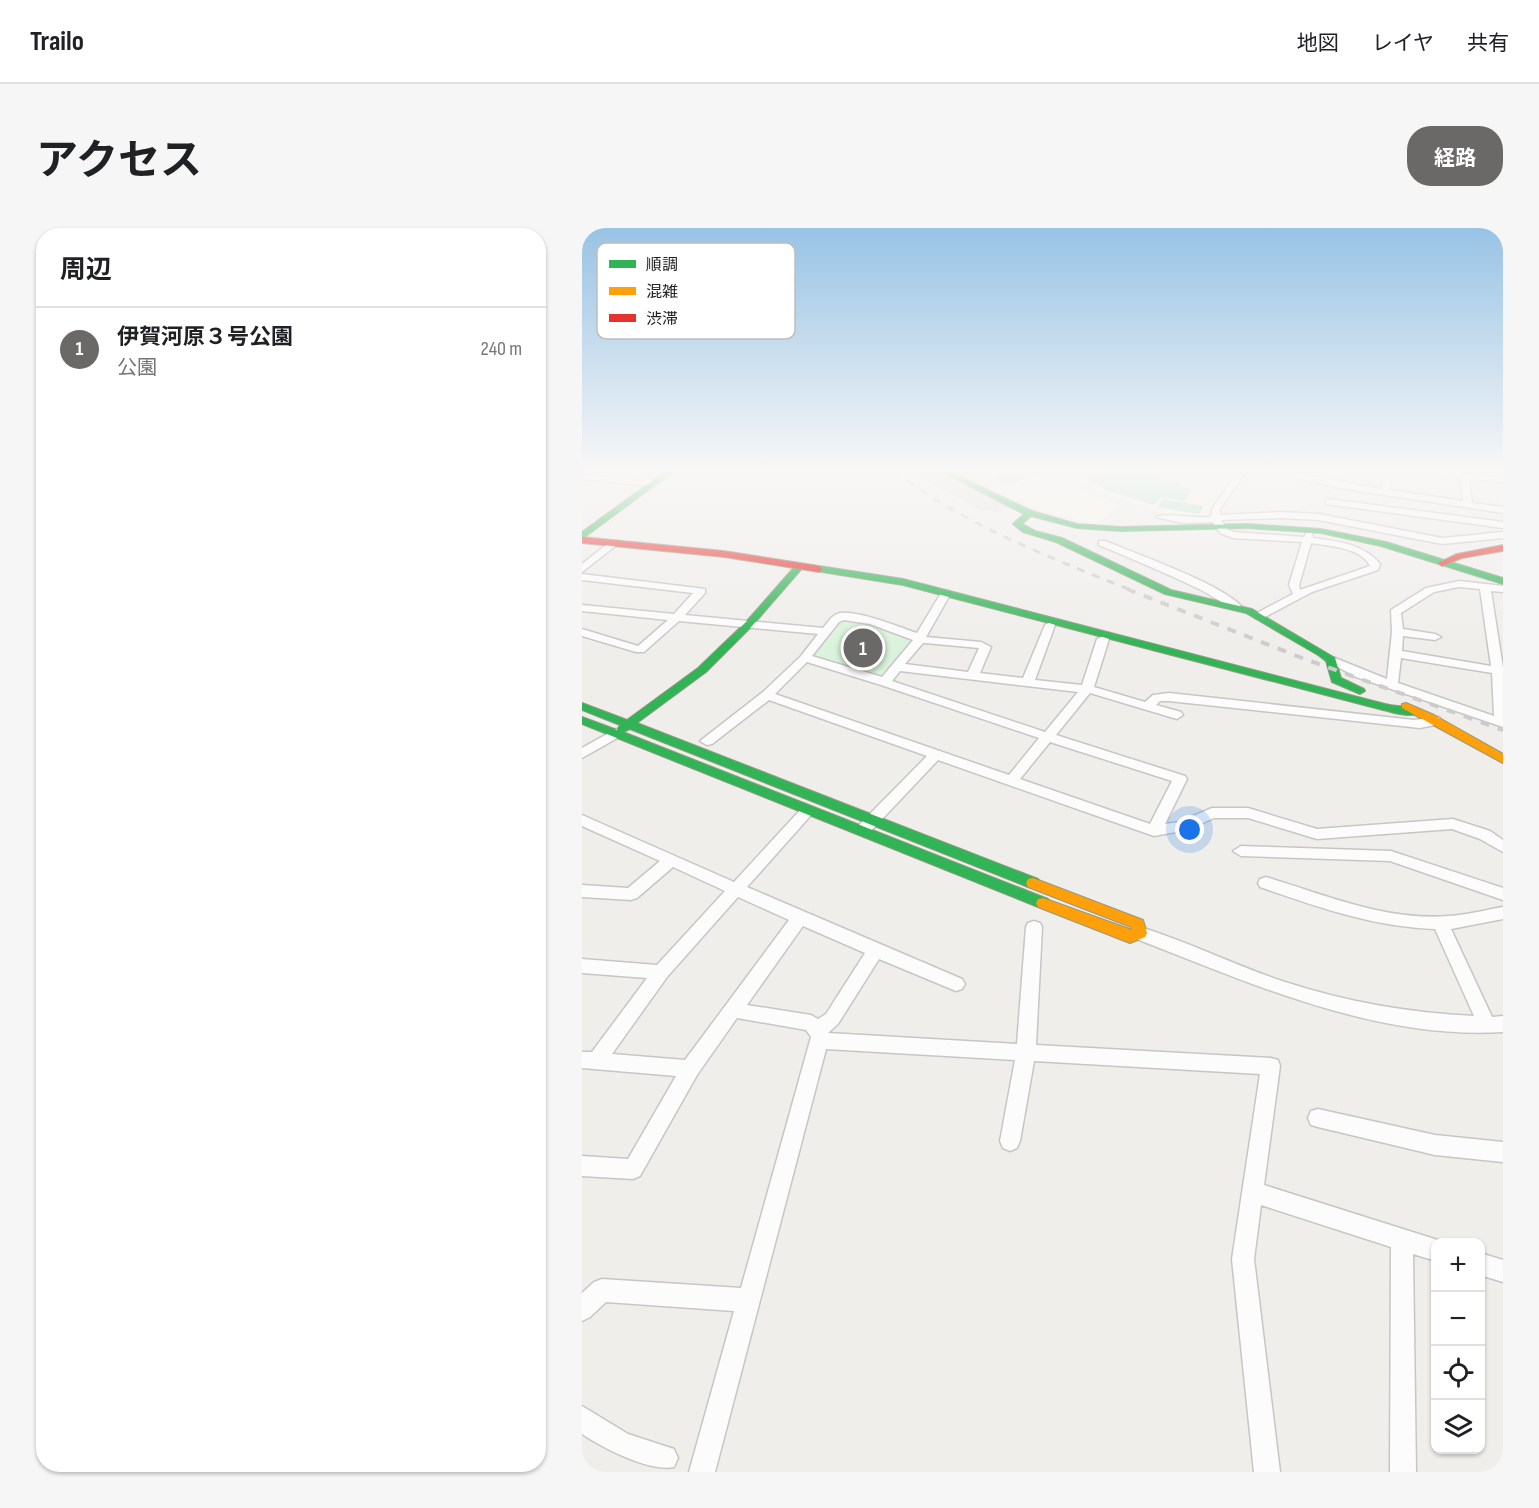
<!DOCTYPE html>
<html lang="ja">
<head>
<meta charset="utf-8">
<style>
  :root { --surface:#fff; --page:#f6f6f6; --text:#202124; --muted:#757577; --line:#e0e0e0; --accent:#6a6968 }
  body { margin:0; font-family:"Sofia Sans Condensed","Noto Sans JP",sans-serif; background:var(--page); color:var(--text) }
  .controls { position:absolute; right:18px; bottom:18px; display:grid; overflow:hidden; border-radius:12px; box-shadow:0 2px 4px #0004 }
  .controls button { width:54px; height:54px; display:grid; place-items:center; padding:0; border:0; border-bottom:2px solid var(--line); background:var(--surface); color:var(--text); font:30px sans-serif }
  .you { position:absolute; left:608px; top:602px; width:21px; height:21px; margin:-15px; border:4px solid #fff; border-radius:50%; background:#1a73e8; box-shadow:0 0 0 9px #1a73e833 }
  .badge { display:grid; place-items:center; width:39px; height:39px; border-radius:50%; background:var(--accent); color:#fff; font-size:20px; font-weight:700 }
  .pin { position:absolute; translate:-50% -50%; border:3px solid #fff; box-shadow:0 2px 6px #0006 }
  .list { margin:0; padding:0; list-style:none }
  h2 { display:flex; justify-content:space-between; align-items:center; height:78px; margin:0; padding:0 24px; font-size:26px }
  h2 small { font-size:20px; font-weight:400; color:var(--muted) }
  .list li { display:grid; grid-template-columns:39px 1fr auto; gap:18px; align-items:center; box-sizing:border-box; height:84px; padding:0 24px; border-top:2px solid var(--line) }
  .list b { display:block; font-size:22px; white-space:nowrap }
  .list p { margin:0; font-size:20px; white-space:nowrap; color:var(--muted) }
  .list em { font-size:20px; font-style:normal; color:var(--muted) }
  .icon { flex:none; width:33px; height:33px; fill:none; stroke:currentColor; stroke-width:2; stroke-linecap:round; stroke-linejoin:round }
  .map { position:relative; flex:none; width:921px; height:1244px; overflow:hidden; border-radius:24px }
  header { display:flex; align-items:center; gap:36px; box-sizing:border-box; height:84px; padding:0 30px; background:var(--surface); border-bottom:2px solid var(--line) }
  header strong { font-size:28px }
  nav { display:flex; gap:33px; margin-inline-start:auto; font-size:21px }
  .intro { display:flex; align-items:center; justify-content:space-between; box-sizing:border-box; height:144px; padding:0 36px }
  h1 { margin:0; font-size:42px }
  .button { padding:15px 27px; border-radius:24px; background:var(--accent); color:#fff; font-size:21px; font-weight:700 }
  main { display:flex; gap:36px; padding:0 36px }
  aside { flex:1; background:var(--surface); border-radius:24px; box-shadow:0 2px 4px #0004 }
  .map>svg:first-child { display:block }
  .education { fill:#f7f6e8 }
  .park { fill:#dbf3dc }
  .pitch { fill:#b9e3d2 }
  .parking { fill:#e0dfde }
  .building { fill:#d4d2d0 }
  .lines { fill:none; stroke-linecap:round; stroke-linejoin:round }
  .street-casing { stroke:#c7c6c5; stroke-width:3 }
  .fast-casing { stroke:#969983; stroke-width:2 }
  .slow-casing { stroke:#969983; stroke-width:2 }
  .jam-casing { stroke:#969983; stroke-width:2 }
  .street { fill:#fdfcfc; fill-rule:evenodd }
  .fast { fill:#30b455; fill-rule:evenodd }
  .slow { fill:#ff9f0a; fill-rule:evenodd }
  .jam { fill:#e5322d; fill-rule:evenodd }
  .rail-far1 { stroke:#ccc; stroke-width:3; stroke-dasharray:8 8; stroke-linecap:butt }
  .rail { stroke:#ccc; stroke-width:4; stroke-dasharray:9 9; stroke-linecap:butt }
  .key { fill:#fff; stroke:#bdbdbd; stroke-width:1.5 }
  .key-label { font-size:16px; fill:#222 }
</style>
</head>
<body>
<header>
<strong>Trailo</strong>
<nav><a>地図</a><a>レイヤ</a><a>共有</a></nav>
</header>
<div class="intro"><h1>アクセス</h1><a class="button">経路</a></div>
<main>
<aside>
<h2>周辺<small></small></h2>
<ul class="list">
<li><span class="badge">1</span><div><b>伊賀河原３号公園</b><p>公園</p></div><em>240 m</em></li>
</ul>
</aside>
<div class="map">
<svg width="921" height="1244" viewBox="0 0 921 1244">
  <rect width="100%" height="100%" fill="#efeeeb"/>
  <g class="education">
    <polygon points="376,243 477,243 504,264 538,278 514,296 467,284 427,269"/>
    <polygon points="486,243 655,243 622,289 594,289 517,265"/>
  </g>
  <polygon class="park" points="263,391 287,396 329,410 330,413 303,449 297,451 233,430 232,427 257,392"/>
  <g class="pitch">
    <polygon points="497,243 549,243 580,247 578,251 599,254 597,259 612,261 602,273 579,269 572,277 524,262"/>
    <polygon points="581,271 622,278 617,286 575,279"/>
  </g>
  <polygon class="parking" points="326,243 357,243 431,278 415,284 398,282"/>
  <polygon class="building" points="431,243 460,243 461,244 428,256 412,250"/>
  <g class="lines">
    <defs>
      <g id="street">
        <path d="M 656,243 L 664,243 L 638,281 L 638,287 L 700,284 L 737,286 L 860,310 L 921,304 L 921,310 L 860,316 L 737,292 L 700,290 L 639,292 L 645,301 L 652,304 L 722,309 L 724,305 L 730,305 L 731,310 C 755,313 782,316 798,336 L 796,342 L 730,364 L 681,390 L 673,390 L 673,386 L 711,366 L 707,357 L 720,314 L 651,310 L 638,305 L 631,294 L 601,295 L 574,289 C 581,284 616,291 629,289 L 630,281 ZM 729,315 C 748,318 780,320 788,338 L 718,362 L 717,357 Z"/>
        <polygon points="689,243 702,243 800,261 801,243 809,243 808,262 881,273 879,250 836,243 858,243 921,250 921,254 887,251 890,275 921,279 921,285 757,260"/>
        <polygon points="0,247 72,252 76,255 72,258 0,251"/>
        <polygon points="747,271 921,294 921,300 744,276 744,272"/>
        <polygon points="29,313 37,315 0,344 0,336"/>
        <path d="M 517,313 L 523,313 C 555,326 639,356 659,378 L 654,381 C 644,378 628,366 617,361 C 584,345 550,331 517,317 Z"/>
        <path d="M 0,346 L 123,361 L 123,365 L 103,387 L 241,400 C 246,394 250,387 258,385 C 276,382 317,399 335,405 L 359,365 L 364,362 L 369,365 L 344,409 L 399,414 L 409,419 L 398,445 L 441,450 L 463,397 L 468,394 L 473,397 L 453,452 L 500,457 L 515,411 L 521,408 L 527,411 L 512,459 L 563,474 L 571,467 L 587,465 L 832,492 L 857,489 L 859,492 L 853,497 L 838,500 L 587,473 L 578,473 L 574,477 L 599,484 L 601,487 L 595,491 L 508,465 L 474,507 L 603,548 L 605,551 L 583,596 L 597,594 L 630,580 L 666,580 L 735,601 L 871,591 L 908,603 L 921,612 L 921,624 L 898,611 L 870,601 L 735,611 L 666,590 L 632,590 L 605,602 L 572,608 L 356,532 L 287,605 L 277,605 L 275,601 L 277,597 L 345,528 L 187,472 L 130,516 L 125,517 L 118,513 L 181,464 L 219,428 L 236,406 L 97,393 L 62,424 L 54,424 L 0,408 L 0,401 L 56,418 L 86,392 L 0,383 L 0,377 L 92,386 L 111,365 L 0,352 ZM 262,392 L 288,396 L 331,412 L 300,449 L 230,428 L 257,394 ZM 341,415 L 343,415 L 397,420 L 386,444 L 323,436 ZM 225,434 L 299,457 L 457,510 L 427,547 L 193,466 ZM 318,443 L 496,464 L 463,504 L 310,453 ZM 468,514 L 590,553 L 568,596 L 438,551 Z"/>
        <path d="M 877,353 L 921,358 L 921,364 L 909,363 L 921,440 L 921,499 L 774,449 L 743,432 L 749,429 L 753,430 L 805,451 L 810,404 L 809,382 L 844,360 ZM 877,359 L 898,361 L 909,438 L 820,423 L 821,408 L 853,412 L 859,409 L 853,406 L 821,401 L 819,385 L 852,364 ZM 819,430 L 910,445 L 912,488 L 816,455 Z"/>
        <polygon points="34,501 39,502 40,505 39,508 0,530 0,520"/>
        <path d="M 225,578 L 232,583 L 230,586 L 165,659 L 380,751 L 383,756 L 380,761 L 374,763 L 297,731 L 256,796 L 246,805 L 435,816 L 444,699 L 446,695 L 452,693 L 458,695 L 460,699 L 454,817 L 689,830 L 696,832 L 698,838 L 682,957 L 862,1014 L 854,1014 L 854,1033 L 831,1026 L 834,1244 L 808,1244 L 809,1019 L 679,977 L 672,1031 L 698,1244 L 672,1244 L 650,1031 L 678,846 L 452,833 L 438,913 L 435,920 L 428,923 L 421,920 L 418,913 L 433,832 L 244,821 L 133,1244 L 107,1244 L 152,1083 L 24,1074 L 8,1089 L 0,1093 L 0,1065 L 12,1054 L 20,1051 L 159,1060 L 229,809 L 224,802 L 155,790 L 115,847 L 58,948 L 51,951 L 0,948 L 0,928 L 46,931 L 94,848 L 0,840 L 0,824 L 10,824 L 65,750 L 0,745 L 0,731 L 75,737 L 143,663 L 91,639 L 55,670 L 49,672 L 0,669 L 0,657 L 46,660 L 78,633 L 0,598 L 0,587 L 152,654 L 220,580 ZM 156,669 L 207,692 L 103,832 L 30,826 L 85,749 ZM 221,698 L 283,725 L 244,786 L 236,791 L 229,787 L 165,777 Z"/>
        <polygon points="659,618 809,623 921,660 921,672 808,633 659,628 651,623"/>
        <path d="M 684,649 C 744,667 803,693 867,688 C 885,687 903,682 921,679 L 921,691 L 869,701 L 910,789 L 921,788 L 921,804 C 794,812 668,755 552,710 L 550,705 L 552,700 L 558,699 C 607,714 654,738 703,754 C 764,774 829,785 892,788 L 853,701 C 792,699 735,679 678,659 L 676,655 L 678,651 Z"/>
        <polygon points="736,881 853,907 921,914 921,934 853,927 736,899 729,897 726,890 729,883"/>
        <polygon points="898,1025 921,1032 921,1054 898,1047"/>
        <path d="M 0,1178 L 46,1206 L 92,1221 L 96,1230 L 92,1239 C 67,1244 21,1220 0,1206 Z"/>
      </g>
      <g id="fast">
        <polygon points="84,243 92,243 0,311 0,304"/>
        <polygon points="358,243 366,243 450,283 495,296 539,299 665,296 739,301 804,314 921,350 921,356 799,318 739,305 665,300 539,303 495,300 449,288 440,296 453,303 480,310 589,362 670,381 753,430 759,450 782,461 783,463 778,466 750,454 744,433 736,427 664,385 583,366 474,314 441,304 431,296 442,286"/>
        <polygon points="215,336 222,338 170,398 124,444 55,495 456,651 458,655 456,659 446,659 48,501 41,504 466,671 468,675 466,679 456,679 0,496 0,489 35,502 38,497 0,482 0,475 45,492 116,440 164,394"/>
        <path d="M 237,338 L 321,351 L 803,476 C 813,479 834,478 841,483 C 830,491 814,485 801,482 L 321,357 L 234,343 L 233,341 Z"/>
      </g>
      <g id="slow">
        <polygon points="824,475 852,487 921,526 921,535 820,480 820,476"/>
        <polygon points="451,650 561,692 565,705 563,709 548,715 456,679 454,675 456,671 461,670 550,702 549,699 446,659 444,655 446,651"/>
      </g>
      <g id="jam">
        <polygon points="0,309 142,323 237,338 241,341 237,344 142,329 0,315"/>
        <polygon points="921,317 921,323 880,330 860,338 856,335 875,326"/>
      </g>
    </defs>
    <use href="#street" class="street-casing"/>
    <use href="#fast" class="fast-casing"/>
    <use href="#slow" class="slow-casing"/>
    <use href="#jam" class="jam-casing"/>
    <use href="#street" class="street"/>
    <use href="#fast" class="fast"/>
    <use href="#slow" class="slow"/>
    <use href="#jam" class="jam"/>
    <path class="rail-far1" d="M 312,243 C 383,297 466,329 549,362"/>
    <polyline class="rail" points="545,361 720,430 921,502"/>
  </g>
  <linearGradient id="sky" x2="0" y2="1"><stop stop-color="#98c3e5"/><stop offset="0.58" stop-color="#f8f7f6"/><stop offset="1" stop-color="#f8f7f6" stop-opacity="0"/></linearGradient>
  <rect width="921" height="417" fill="url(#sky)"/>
  <rect x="15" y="15" width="198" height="96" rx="9" class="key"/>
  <rect x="27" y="32" width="27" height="8" fill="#30b455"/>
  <rect x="27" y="59" width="27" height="8" fill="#ff9f0a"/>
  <rect x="27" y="86" width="27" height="8" fill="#e5322d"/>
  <g class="key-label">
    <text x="64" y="42">順調</text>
    <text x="64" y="69">混雑</text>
    <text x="64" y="96">渋滞</text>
  </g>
</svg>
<div class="controls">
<button>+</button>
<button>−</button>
<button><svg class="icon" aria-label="locate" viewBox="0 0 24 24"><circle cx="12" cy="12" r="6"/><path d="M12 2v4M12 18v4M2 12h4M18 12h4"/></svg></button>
<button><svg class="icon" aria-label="layers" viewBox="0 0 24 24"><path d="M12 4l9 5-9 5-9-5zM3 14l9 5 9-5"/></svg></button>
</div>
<div class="you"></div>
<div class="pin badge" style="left:281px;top:420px">1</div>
</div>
</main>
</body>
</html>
